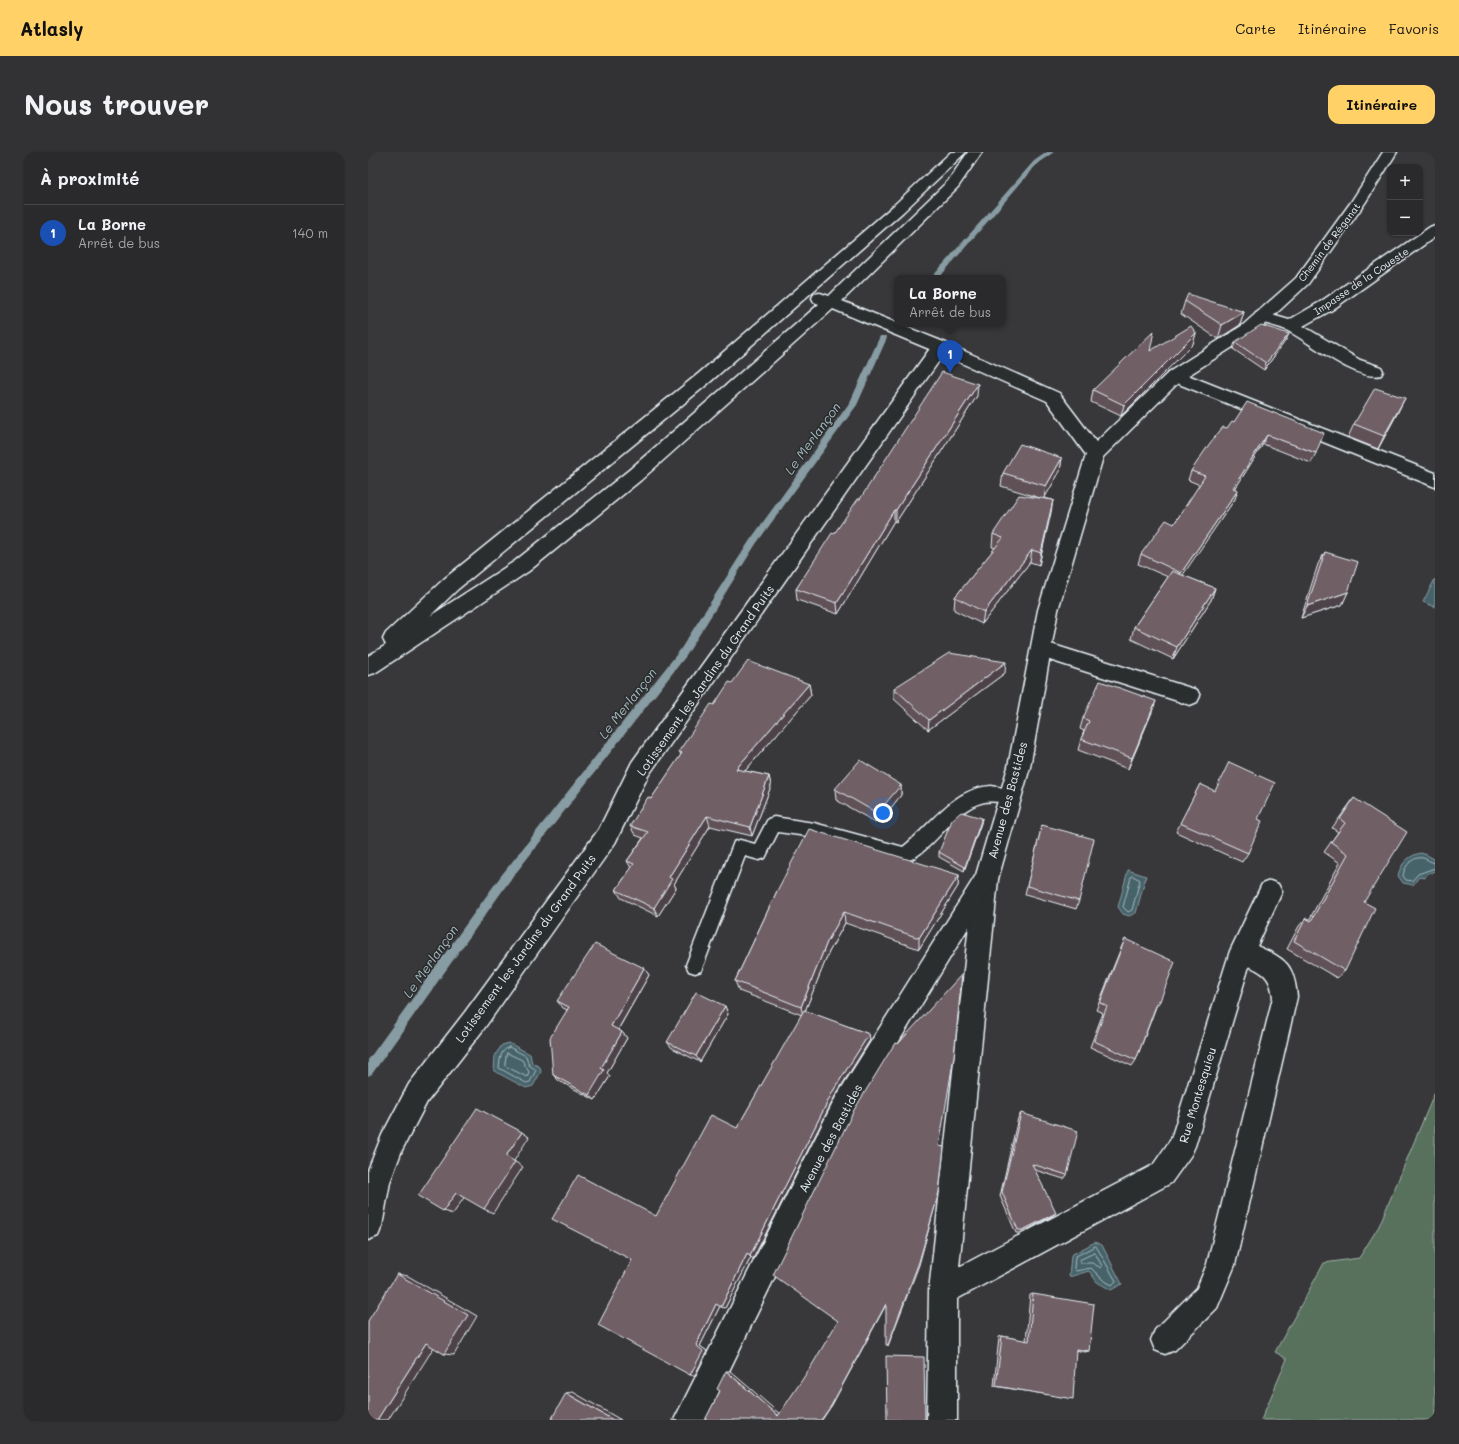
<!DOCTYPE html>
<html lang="fr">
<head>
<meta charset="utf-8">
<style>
  :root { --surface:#2a292b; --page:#323133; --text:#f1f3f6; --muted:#a5a6a9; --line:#464547; --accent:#ffd166 }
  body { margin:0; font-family:Mali,sans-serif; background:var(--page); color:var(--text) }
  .controls { position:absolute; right:12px; top:12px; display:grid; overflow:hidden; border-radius:8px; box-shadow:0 1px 3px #0004 }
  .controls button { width:36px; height:36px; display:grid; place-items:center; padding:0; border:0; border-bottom:1px solid var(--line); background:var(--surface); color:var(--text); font:20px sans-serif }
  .you { position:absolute; left:515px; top:661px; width:14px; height:14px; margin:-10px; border:3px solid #fff; border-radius:50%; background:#1a73e8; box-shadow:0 0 0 6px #1a73e833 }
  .badge { display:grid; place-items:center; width:26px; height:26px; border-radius:50%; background:var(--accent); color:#fff; font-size:13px; font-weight:700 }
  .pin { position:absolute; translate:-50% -33px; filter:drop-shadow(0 1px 2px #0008) }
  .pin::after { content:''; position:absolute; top:21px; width:14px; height:12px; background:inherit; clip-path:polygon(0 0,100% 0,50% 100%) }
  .popup { position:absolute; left:526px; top:123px; width:112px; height:52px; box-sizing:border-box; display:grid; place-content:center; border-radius:8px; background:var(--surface); filter:drop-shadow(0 1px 3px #0005); font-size:13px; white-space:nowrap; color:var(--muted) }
  .popup b { font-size:15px; color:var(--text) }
  .popup::after { content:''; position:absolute; left:50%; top:100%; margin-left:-8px; border:8px solid transparent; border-top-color:var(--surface) }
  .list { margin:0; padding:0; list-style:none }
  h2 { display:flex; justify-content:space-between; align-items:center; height:52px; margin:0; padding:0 16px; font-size:17px }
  h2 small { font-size:13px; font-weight:400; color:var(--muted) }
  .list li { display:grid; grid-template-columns:26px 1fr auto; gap:12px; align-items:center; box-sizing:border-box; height:56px; padding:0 16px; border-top:1px solid var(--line) }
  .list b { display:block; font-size:15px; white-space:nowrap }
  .list p { margin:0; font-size:13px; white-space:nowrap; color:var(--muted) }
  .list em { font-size:13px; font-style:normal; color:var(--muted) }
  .map { position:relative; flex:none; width:1067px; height:1268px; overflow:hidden; border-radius:12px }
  header { display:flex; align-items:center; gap:24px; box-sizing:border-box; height:56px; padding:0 20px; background:var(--accent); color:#111 }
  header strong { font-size:19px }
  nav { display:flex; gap:22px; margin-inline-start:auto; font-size:14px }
  .intro { display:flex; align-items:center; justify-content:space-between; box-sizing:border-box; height:96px; padding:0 24px }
  h1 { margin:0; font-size:28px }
  .button { padding:10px 18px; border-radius:12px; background:var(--accent); color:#111; font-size:14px; font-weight:700 }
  main { display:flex; gap:24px; padding:0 24px }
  aside { flex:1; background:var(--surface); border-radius:12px; box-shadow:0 1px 3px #0004 }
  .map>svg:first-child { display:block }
  .green { fill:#59715d; stroke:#a0b1aa }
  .water { fill:#46636a; stroke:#879ca3 }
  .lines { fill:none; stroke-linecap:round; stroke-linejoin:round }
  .shore { stroke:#a7b8bf; stroke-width:1 }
  .stream { fill:#879ca3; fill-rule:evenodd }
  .lane-casing { stroke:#e8f1f8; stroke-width:3 }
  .street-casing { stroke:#e8f1f8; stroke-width:3 }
  .secondary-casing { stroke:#e8f1f8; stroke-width:3 }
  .lane { fill:#2a2d2e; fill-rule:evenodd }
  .street { fill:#2a2d2e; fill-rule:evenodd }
  .secondary { fill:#2a2d2e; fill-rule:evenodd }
  .wall { fill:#605157; stroke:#e8f1f8 }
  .shaded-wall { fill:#4e4247; stroke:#e8f1f8 }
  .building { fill:#705e65; stroke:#e8f1f8 }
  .labels { text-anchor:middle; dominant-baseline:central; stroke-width:3; stroke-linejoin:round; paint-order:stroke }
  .far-street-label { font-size:10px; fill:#e8f1f8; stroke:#2a2d2e }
  .street-label { font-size:12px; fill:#e8f1f8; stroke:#2a2d2e }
  .water-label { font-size:13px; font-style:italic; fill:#a7b8bf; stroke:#2a2d2e }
</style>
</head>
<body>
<header>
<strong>Atlasly</strong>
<nav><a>Carte</a><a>Itinéraire</a><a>Favoris</a></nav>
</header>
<div class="intro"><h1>Nous trouver</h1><a class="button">Itinéraire</a></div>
<main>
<aside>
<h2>À proximité<small></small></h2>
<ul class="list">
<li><span class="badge" style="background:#1a4fb4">1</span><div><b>La Borne</b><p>Arrêt de bus</p></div><em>140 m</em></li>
</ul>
</aside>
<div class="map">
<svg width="1067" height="1268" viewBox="0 0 1067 1268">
  <rect width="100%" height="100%" fill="#383739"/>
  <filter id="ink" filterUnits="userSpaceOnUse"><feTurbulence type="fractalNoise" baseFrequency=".025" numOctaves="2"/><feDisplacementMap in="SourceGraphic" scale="8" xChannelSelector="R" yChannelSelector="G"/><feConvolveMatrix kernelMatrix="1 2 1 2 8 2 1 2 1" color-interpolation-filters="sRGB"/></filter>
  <g filter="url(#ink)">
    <polygon class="green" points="1067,940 1067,1268 893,1268 919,1207 907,1200 956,1111 991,1106 1011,1074"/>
    <g class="water">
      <polygon points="1067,427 1067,455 1055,450"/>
      <path d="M 1053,701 L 1059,703 L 1066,707 L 1067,719 L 1059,722 L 1057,726 L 1051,725 L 1045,733 L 1035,731 L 1030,724 C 1032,712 1041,703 1053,701 Z"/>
      <polygon points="760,718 778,724 768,761 761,764 755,762 750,755"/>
      <polygon points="141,891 162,902 164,911 172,915 173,920 165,934 158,936 126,919 127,903 134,893"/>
      <polygon points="727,1090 734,1093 754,1132 743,1138 729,1130 721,1119 701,1125 703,1103"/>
    </g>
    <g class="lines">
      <g class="shore">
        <path d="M 1067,711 C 1062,710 1059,707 1055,706 C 1044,704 1036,715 1035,724 L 1038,728 L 1044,729 L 1050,722 L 1067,716"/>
        <polygon points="765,724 772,728 764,758 760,760 755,755 763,725"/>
        <path d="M 141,895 L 158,904 L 161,913 L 168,918 L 162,930 L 158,931 L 131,916 C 132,907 132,899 141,895 Z"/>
        <polygon points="139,901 154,908 161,920 159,925 137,914"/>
        <polygon points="728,1094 748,1129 744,1133 735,1128 723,1116 708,1119 706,1117 707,1105"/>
        <polygon points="727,1101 734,1114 733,1116 724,1111 712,1111 712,1108"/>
      </g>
      <g class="stream">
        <polygon points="679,0 686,0 670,11 571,126 563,126 666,9"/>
        <polygon points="512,184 518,184 519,186 489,253 388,392 318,504 140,731 4,922 0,924 0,908 132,725 312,498 382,388 482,250"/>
      </g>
      <defs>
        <path id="lane" d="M 623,634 L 648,638 L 650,643 L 648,648 C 630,654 622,643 600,657 C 578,671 562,701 537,710 L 446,685 L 410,680 L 397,706 L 391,708 L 377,704 L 333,819 L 327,821 L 321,819 L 318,813 L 366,690 L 372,688 L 387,692 L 400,667 L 406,665 L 446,671 L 535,695 C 562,674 585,636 623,634 Z"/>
        <g id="street">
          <path d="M 1067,73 L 1067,85 L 964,158 L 935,174 L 992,208 L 1013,215 L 1015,219 L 1013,223 C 988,230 941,189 918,178 C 909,174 898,172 888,169 L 886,165 L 888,161 L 894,160 L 921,168 L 952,150 L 1062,75 Z"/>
          <polygon points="572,190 578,191 580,195 578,199 280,624 247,691 115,878 59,950 34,998 22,1030 14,1074 10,1084 0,1088 0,1018 14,983 41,932 97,860 231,677 264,610 566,191"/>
          <polygon points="807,218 1067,321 1067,335 801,228 799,224 801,220"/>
          <polygon points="673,489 829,538 832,544 829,550 822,553 666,503 663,497 666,491"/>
          <path d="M 618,716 L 626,720 L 630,727 L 591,1115 L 785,1013 L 803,987 L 862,799 L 894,732 L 902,729 L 910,732 L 914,740 L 889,794 C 918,807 926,812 929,845 L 867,1113 L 849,1156 L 807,1198 L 797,1202 L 787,1198 L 783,1188 L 787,1178 L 829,1136 L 839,1112 L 905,845 C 903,827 898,822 881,814 L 827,994 L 823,1003 L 803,1031 L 589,1147 L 589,1268 L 559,1268 L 561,1139 L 606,727 L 610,720 Z"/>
        </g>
        <polygon id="secondary" points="583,0 598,0 535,60 342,230 90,437 62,464 147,409 261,318 451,152 446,150 444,146 446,142 452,141 461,144 473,132 580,29 600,0 614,0 590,35 474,149 578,191 691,241 728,290 801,220 875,173 928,126 983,50 1015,0 1029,0 997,51 940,132 887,181 813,228 735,305 690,458 662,615 630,727 486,963 337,1268 306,1268 468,945 608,723 640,615 670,458 718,303 679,249 566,199 465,157 273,328 161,419 7,521 0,523 0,504 18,493 15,487 18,481 76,427 330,222 525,54"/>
      </defs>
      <use href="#lane" class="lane-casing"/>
      <use href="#street" class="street-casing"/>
      <use href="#secondary" class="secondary-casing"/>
      <use href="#lane" class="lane"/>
      <use href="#street" class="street"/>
      <use href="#secondary" class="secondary"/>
    </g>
    <g class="wall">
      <polygon points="817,149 876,160 872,173 850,187 813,162"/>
      <polygon points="828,181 825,192 753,264 723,250 725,238 782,199"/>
      <polygon points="918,188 896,218 865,197 867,190"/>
      <polygon points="609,244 528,370 526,369 470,462 429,448 428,437 466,382 492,347"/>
      <polygon points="1030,260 1010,297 980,285 986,272"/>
      <polygon points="866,270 948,301 943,311 895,292 867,337 867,347 814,423 847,436 843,448 805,507 763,487 766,475 800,425 770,412 773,402 806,372 832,333 820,328 823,319 859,276"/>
      <polygon points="694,306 692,319 676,346 685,348 671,413 662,410 614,472 586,458 587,445 627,396 624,395 625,382 672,346 633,334 635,321"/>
      <polygon points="957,400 980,440 974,453 933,466 950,412"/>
      <polygon points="637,521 560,578 526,547 526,536"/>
      <polygon points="364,531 441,532 443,543 377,619 401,624 403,634 384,684 342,674 306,732 308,736 290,764 253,746 248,738 263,716 259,709 275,686 267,683 262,674 283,647 313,603 311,599 346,553"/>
      <polygon points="784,560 760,617 710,598 713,587 716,579 712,577 715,566"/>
      <polygon points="832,632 890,667 880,701 874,710 808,680"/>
      <polygon points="533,633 533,643 518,662 507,670 468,648 467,637"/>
      <polygon points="986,646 977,819 969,826 919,797 931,774 938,766 941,768 972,711 956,700 970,680 964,676"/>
      <polygon points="614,666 613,671 596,719 571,705 571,700"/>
      <polygon points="674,673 711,749 708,757 657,742"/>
      <polygon points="591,723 590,734 551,797 477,771 461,800 437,859 501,882 502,888 467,944 385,1107 383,1105 357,1156 352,1154 332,1194 339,1199 327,1223 322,1223 288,1064 369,976 434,863 371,839 367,829 409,739"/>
      <polygon points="757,787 792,849 788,855 768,908 764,914 722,895 735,861 728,858 753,796"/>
      <polygon points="276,816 281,823 250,878 254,880 259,886 239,921 242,924 227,948 191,929 185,923 199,858 195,856 189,849"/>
      <polygon points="357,854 360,862 332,910 304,896 299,890"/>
      <polygon points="653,961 699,1023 696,1027 667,1018 684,1064 653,1081 648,1081 632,1044 650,966"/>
      <polygon points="665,1142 721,1199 717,1200 707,1198 701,1246 626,1234 631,1185 634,1184 658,1189 662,1143"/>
    </g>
    <g class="shaded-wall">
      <polygon points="876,160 872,173 850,187 854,173"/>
      <polygon points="828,181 825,192 753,264 756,253"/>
      <polygon points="921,182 918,188 896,218 898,211"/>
      <polygon points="610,232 609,244 528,370 528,358"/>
      <polygon points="1037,246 1030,260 1010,297 1016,284"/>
      <polygon points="899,283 895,292 862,345 865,336"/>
      <polygon points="694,306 692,319 676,347 678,334"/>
      <polygon points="870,338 867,347 810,430 813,421"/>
      <polygon points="685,348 683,361 671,413 673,401"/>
      <polygon points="526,358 526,369 470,462 469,451"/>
      <polygon points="664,398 662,410 614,472 616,460"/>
      <polygon points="847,436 843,448 805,507 809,495"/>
      <polygon points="980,440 974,453 933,466 939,454"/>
      <polygon points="638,510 637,521 560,578 561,568"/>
      <polygon points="441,532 443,543 370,627 368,617"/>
      <polygon points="788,549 784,560 760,617 764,606"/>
      <polygon points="401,624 403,634 384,684 382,675"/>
      <polygon points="533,633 533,643 518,662 507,670 507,660"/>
      <polygon points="339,664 342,674 306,732 308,736 290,764 286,756 301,725"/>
      <polygon points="614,666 613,671 596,719 597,715"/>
      <polygon points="591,723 590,734 551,797 551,786"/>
      <polygon points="476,760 477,771 461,800 435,864 433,855 459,790"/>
      <polygon points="276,816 281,823 248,881 243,874"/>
      <polygon points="357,854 360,862 332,910 328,904"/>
      <polygon points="254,880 259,886 239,921 242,924 227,948 221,943 233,916"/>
      <polygon points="501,882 502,888 467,944 385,1107 382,1104 465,939"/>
      <polygon points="154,980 161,985 146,1009 155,1015 125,1061 116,1057 138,1004"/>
      <polygon points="571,1040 551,1113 520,1194 520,1193"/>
      <polygon points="88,1041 97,1044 85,1062 75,1059"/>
      <polygon points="688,1061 684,1064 653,1081 655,1078"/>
      <polygon points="379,1102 383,1105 357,1156 353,1155"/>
      <polygon points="29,1122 40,1124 109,1164 86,1203 76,1202"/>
      <polygon points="348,1152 352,1154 332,1194 339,1199 327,1223 322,1223 328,1193"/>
      <polygon points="518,1152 518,1153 464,1253 454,1268 453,1268"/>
      <polygon points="58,1191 68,1192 20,1268 9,1268"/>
      <polygon points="358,1219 362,1219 413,1263 410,1264"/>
      <polygon points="205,1240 253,1268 245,1268 198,1241"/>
    </g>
    <g class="building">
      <polygon points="820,142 876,160 854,173 817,149"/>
      <polygon points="893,173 921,182 898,211 867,190"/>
      <polygon points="823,174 828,181 756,253 725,238 786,179 782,199"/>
      <polygon points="574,220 610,232 528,358 526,358 469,451 428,437 464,381 466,382 490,347 492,347"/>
      <polygon points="1007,236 1037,246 1016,284 986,272"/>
      <polygon points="879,250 956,281 948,301 899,283 865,336 870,338 813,421 773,402 798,368 806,372 837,324 823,319 842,291 855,275 859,276 864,269 866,270"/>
      <polygon points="652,292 694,306 678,334 635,321"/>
      <polygon points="651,343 685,348 673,401 664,398 616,460 587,445 635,386 625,382"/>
      <polygon points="957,400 990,410 980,440 939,454"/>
      <polygon points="804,419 847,436 809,495 766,475"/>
      <polygon points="581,501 638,510 561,568 526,536"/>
      <polygon points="380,509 441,532 368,617 401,624 382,675 339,664 301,725 304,727 286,756 248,738 266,712 259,709 280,680 262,674 280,645 283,647 314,601 311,599 343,552 346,553 361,530 364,531"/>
      <polygon points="732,529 788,549 764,606 713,587 721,569 715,566"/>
      <polygon points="492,608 533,633 517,652 507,660 467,637"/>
      <polygon points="861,610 907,631 890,667 894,669 880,701 812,671 832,632 847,639"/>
      <polygon points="986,646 1039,680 996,750 1007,756 977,819 926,789 938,766 943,769 980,702 963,690 977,671 972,667"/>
      <polygon points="593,660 614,666 597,715 571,700 584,668"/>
      <polygon points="674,673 726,687 711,749 659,734"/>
      <polygon points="441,677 591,723 551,786 476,760 459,790 433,855 367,829 409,739"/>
      <polygon points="757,787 807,810 792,849 790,848 768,908 726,889 739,854 732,851"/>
      <polygon points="227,792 276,816 243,874 254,880 233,916 236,918 221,943 185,923 182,886 201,855 189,849"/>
      <polygon points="594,822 586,904 571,994 576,995 571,1040 551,1110 520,1193 518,1193 518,1152 463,1254 453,1268 337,1268 352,1239 349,1237 358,1219 410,1264 444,1213 470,1169 405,1123 486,958 527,891 530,892"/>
      <polygon points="328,840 357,854 328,904 299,890"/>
      <polygon points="436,858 501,882 465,939 382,1104 379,1102 353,1155 348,1152 328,1193 335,1199 322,1223 230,1173 264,1108 184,1067 210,1023 288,1064 343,963 369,976"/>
      <polygon points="109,956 154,980 138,1004 147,1010 116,1057 88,1041 75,1059 50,1044"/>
      <polygon points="653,961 710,979 699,1023 664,1012 688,1061 655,1078 650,1078 634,1040"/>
      <polygon points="29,1122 100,1163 76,1202 58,1191 9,1268 0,1268 0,1169"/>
      <polygon points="665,1142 726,1152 721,1199 708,1197 705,1247 628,1234 634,1184 661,1189"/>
      <polygon points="518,1204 556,1205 557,1268 519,1268"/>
      <polygon points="198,1241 245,1268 183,1268"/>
    </g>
  </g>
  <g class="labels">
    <g class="far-street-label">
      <text transform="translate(961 90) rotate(-53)">Chemin de Réganat</text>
      <text transform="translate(993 129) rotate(-34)">Impasse de la Coueste</text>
    </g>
    <g class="street-label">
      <text transform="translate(337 528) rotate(-55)">Lotissement les Jardins du Grand Puits</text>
      <text transform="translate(639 648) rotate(-75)">Avenue des Bastides</text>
      <text transform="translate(157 796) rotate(-54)">Lotissement les Jardins du Grand Puits</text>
      <text transform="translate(829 943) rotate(-73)">Rue Montesquieu</text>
      <text transform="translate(462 986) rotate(-62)">Avenue des Bastides</text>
    </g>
    <g class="water-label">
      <text transform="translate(444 286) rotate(-54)">Le Merlançon</text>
      <text transform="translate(259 551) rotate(-52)">Le Merlançon</text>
      <text transform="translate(62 809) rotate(-55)">Le Merlançon</text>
    </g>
  </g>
</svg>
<div class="controls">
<button>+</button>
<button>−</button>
</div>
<div class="you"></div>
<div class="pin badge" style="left:582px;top:221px;background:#1a4fb4">1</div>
<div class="popup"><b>La Borne</b>Arrêt de bus</div>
</div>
</main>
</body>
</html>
